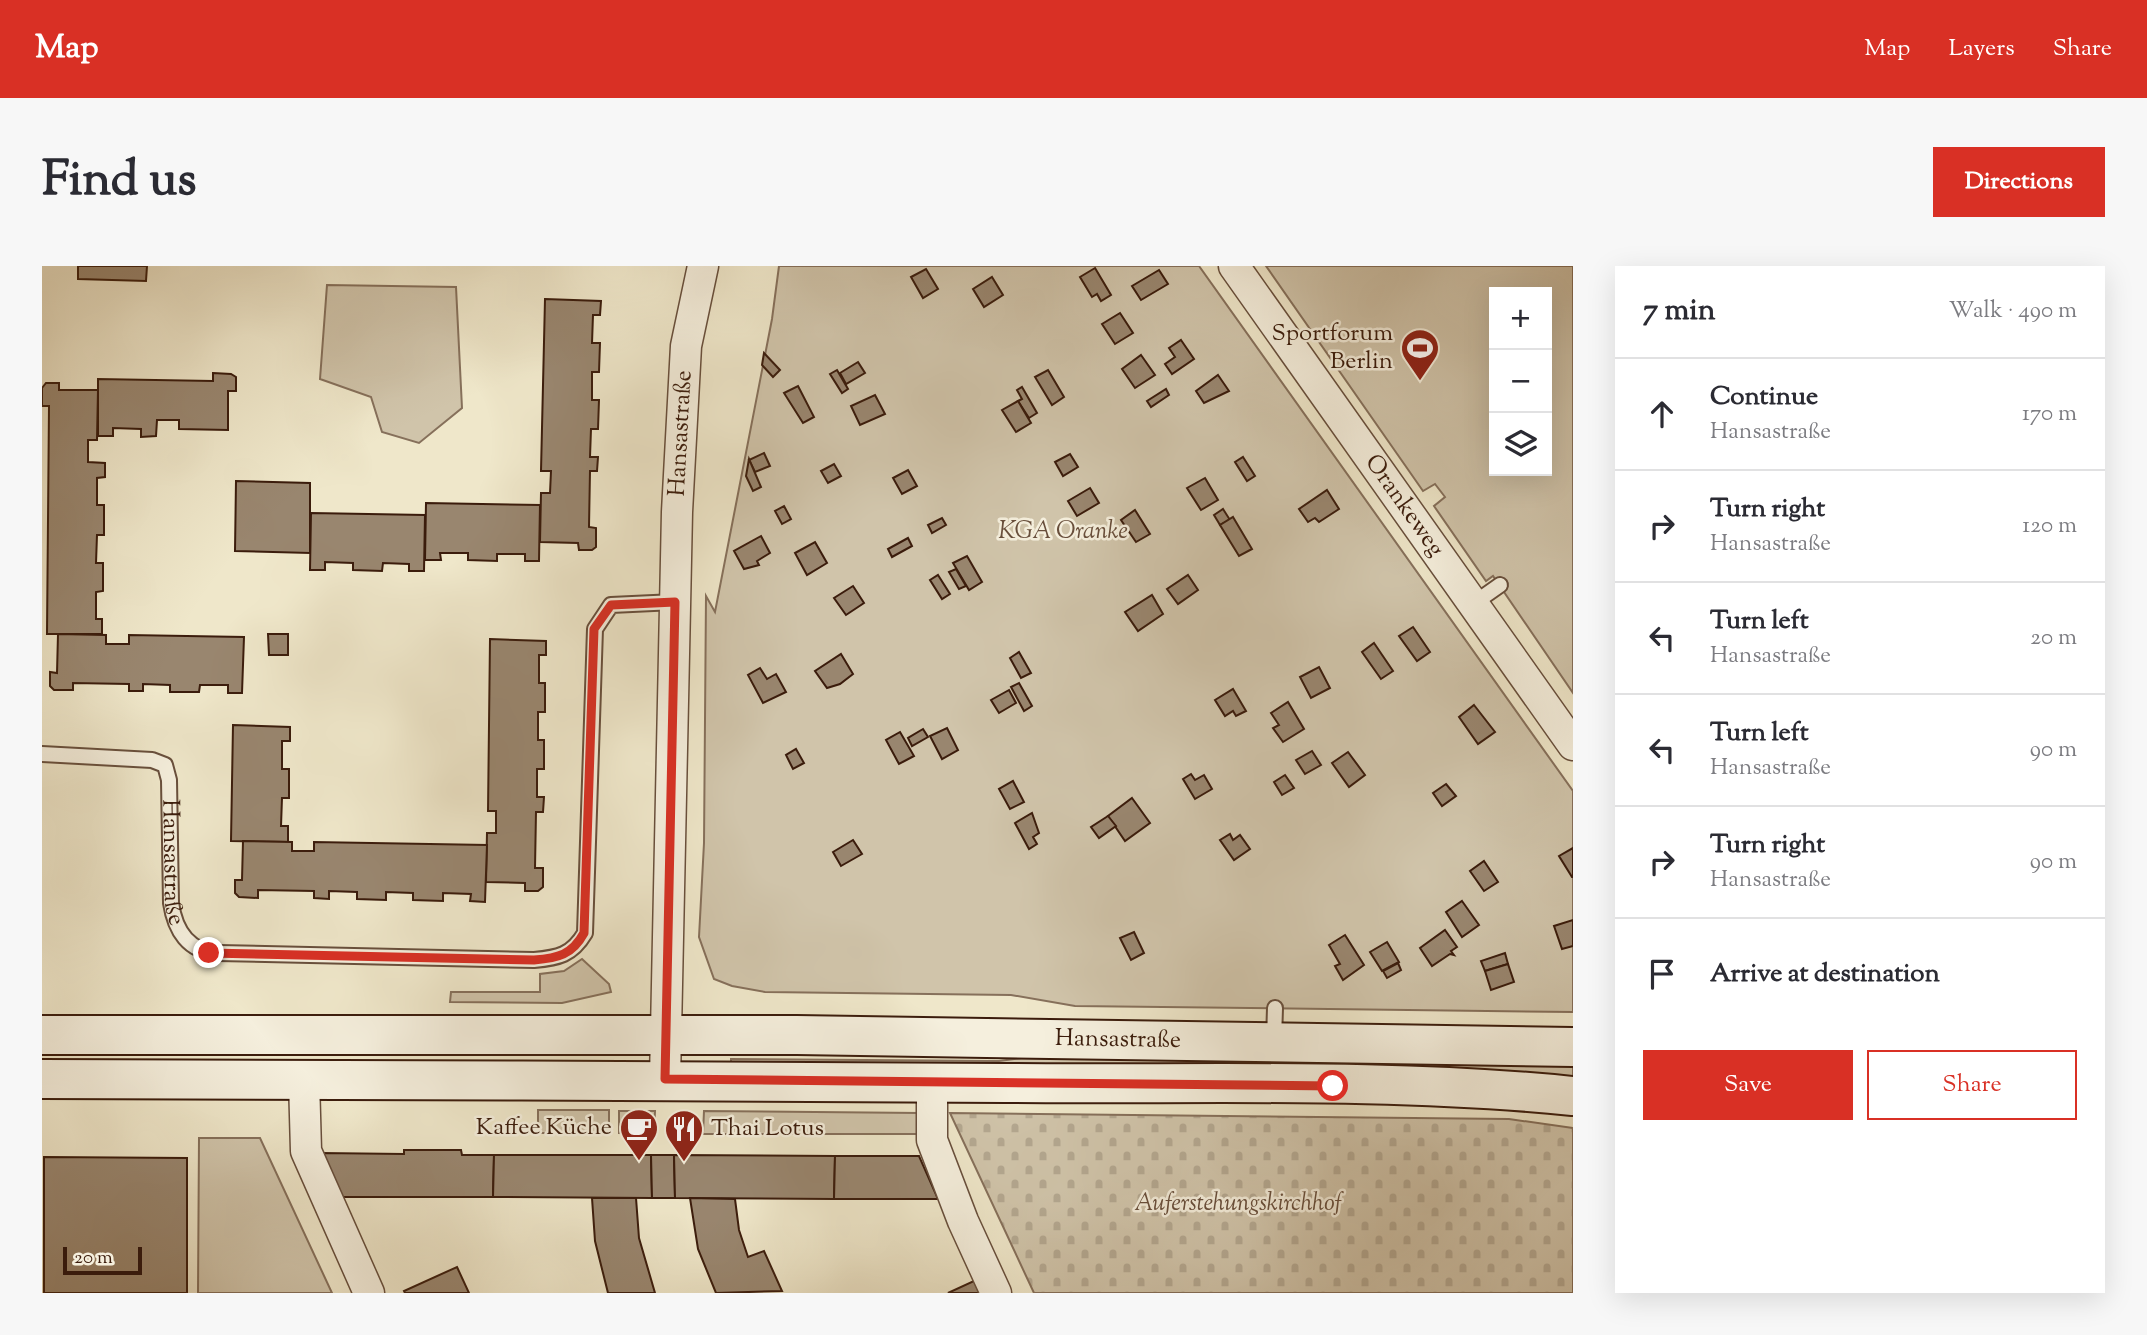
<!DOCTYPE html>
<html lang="en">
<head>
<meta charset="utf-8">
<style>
  :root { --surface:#fff; --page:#f7f7f7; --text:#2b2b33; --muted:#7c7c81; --line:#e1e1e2; --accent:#d93025 }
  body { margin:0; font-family:"Sorts Mill Goudy",serif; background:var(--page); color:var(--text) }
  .controls { position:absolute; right:21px; top:21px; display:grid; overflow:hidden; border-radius:0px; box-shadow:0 7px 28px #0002 }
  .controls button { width:63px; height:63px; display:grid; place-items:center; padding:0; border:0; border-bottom:2px solid var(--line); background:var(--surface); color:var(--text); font:35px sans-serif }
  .scale { position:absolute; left:21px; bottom:18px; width:79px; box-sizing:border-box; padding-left:7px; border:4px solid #3b1c0c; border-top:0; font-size:19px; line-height:24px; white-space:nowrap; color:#3b1c0c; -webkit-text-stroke:5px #f5efdd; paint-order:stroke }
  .stop { position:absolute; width:21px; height:21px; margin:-16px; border:5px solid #d93025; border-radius:50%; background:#fff }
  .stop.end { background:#d93025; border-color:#fff; box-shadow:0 2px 7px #0008 }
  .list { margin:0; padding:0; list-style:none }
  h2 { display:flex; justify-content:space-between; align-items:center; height:91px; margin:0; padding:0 28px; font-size:30px }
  h2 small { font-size:23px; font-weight:400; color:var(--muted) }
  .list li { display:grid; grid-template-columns:46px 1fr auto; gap:21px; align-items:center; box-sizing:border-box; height:112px; padding:0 28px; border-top:2px solid var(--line) }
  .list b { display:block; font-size:26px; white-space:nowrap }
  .list p { margin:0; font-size:23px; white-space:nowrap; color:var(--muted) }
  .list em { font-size:23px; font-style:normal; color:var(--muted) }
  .actions { display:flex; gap:14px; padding:21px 28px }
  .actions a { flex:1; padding:16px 0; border:2px solid var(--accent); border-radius:0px; text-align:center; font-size:24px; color:var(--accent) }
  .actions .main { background:var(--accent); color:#fff }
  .icon { flex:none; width:38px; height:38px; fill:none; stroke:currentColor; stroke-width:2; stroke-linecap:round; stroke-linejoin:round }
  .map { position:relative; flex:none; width:1531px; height:1027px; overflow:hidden; border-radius:0px }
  header { display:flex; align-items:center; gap:42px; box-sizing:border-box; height:98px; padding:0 35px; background:var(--accent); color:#fff }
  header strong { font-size:33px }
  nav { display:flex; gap:38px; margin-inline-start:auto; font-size:24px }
  .intro { display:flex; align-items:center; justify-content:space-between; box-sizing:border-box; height:168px; padding:0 42px }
  h1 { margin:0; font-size:49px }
  .button { padding:18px 32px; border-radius:0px; background:var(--accent); color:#fff; font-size:24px; font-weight:700 }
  main { display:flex; gap:42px; padding:0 42px }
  aside { flex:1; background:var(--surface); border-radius:0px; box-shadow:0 7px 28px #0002 }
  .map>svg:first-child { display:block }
  .green { fill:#d0c4aa; stroke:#86705b; stroke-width:2; fill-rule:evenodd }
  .cemetery { fill:url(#cemetery-stones); stroke:#86705b; stroke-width:2 }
  .building { fill:#99866f; stroke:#3b1c0c; stroke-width:2 }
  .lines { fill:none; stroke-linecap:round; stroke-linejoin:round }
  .lane-casing { stroke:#684f3c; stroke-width:18 }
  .street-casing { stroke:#684f3c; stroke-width:33 }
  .secondary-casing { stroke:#3b1c0c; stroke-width:42 }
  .lane { stroke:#f5efdd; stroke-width:14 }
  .street { stroke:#f5efdd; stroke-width:30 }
  .secondary { stroke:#f5efdd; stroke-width:38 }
  .route { stroke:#d93025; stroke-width:9 }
  .labels { text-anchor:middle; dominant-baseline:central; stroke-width:5; stroke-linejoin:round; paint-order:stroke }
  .poi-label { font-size:24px; fill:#3b1c0c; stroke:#f5efdd; text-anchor:end }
  .street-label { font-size:24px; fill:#3b1c0c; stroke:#f5efdd }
  .park-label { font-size:24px; font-style:italic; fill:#684e3b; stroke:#f5efdd }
</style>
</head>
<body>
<header>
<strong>Map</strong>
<nav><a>Map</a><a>Layers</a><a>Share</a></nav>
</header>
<div class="intro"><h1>Find us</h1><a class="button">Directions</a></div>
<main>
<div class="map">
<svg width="1531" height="1027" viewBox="0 0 1531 1027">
  <defs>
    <pattern id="cemetery-stones" width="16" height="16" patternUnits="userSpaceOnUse" patternTransform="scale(1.75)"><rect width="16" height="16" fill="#d0c4aa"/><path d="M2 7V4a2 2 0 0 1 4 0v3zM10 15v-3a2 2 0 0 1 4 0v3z" fill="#b4a891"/></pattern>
  </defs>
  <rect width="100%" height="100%" fill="#efe7ca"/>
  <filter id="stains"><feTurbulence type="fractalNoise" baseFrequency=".00286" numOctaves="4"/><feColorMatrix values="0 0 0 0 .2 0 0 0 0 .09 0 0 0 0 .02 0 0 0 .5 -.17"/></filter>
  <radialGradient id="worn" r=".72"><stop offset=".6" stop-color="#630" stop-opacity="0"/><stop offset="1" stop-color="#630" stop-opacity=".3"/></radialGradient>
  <g class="green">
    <polygon points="737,0 1157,0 1531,525 1531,746 1033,740 969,729 723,726 690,720 672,713 657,671 662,577 664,330 673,346 730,53"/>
    <path d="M 1224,0 L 1531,0 L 1531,427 L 1451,310 L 1444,315 L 1392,240 L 1403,231 L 1393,218 L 1381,225 ZM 1452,26 L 1505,26 L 1505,205 L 1452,205 Z"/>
    <polygon points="285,19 414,21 420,142 377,177 340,166 329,131 278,113"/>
    <polygon points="540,693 567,718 569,726 520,737 408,736 409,726 498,726 498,708 522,705"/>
    <polygon points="1051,783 1531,791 1531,818 689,803 689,793 957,795"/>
    <rect x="496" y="844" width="71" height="23"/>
    <polygon points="577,845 613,845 612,868 577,867"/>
    <polygon points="662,845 878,847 881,868 661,868"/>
    <polygon points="157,872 218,872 290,1027 156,1027"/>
  </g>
  <polygon class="cemetery" points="908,847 1467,853 1531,862 1531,1027 992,1027"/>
  <g class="building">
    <polygon points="36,0 105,0 104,15 36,13"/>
    <polygon points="1053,2 1069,29 1059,35 1055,28 1050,31 1038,11"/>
    <polygon points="884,3 896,23 881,32 869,11"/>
    <polygon points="1117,4 1126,18 1099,34 1090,20"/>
    <polygon points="950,11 961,29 942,41 931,23"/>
    <polygon points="503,33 559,35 558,49 551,49 550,77 558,77 557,106 550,106 550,134 557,134 556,163 549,163 548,191 556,191 555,205 548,205 547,261 554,262 554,281 550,284 537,284 536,277 498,276 499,227 508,227 509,205 499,205"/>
    <polygon points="1078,47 1091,67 1073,78 1060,58"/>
    <polygon points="1139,74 1152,93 1130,108 1123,98 1133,91 1127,82"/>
    <polygon points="722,87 738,104 731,111 720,99"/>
    <polygon points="1099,89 1113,109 1093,122 1080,103"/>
    <polygon points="816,96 823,107 804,118 798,107"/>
    <polygon points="795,104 806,123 800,127 788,108"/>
    <polygon points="1006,104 1022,131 1010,139 993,111"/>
    <polygon points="171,107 189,108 194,111 194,125 186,125 186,164 137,163 137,154 115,154 114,170 99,171 99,163 71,162 71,170 56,170 56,113 171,115"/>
    <polygon points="1176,109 1187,125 1162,137 1154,125"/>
    <polygon points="4,117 17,117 17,124 56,124 55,174 46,174 46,196 63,197 63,211 55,212 55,239 62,239 62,269 55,269 54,297 61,297 61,325 54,326 54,353 60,353 60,368 5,368 7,140 0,140 0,122"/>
    <polygon points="756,120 772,151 761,157 742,127"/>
    <polygon points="980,121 995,147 987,152 976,135 980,133 975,124"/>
    <polygon points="1124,123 1127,129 1109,141 1105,135"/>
    <polygon points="833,129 843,148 818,159 809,140"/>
    <polygon points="976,135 989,157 974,166 960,144"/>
    <polygon points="722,187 728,200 713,206 707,194"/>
    <polygon points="1028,188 1036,201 1021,210 1013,196"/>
    <polygon points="1201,191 1213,210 1205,215 1193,196"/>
    <polygon points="707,193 719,221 711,225 704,210"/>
    <polygon points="792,198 799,210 786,217 779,205"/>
    <polygon points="866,204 875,220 860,228 851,212"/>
    <polygon points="1163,212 1176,234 1159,244 1145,222"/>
    <polygon points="194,215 268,217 268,287 193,285"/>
    <polygon points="1048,222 1057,237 1035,250 1026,235"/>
    <polygon points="1285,224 1297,243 1277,256 1273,252 1266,256 1257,243"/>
    <polygon points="384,237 498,239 497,295 483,295 483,288 455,288 455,295 426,294 426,287 398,287 399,294 383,294"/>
    <polygon points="742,240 749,253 740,258 733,245"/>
    <polygon points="1181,243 1188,254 1178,259 1172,249"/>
    <polygon points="1093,244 1108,268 1094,276 1079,254"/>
    <polygon points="269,247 383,249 382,305 367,305 367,298 341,297 340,305 311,304 311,297 283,296 283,304 268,304"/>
    <polygon points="1191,251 1210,283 1197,290 1178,259"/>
    <polygon points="900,252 904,259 890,267 886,259"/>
    <polygon points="719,270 728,287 715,295 717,299 702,303 692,285"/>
    <polygon points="866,272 870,280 850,291 846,283"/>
    <polygon points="773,276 785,297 765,309 753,287"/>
    <polygon points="925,290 940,316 927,324 911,297"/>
    <polygon points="914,303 924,320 917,323 907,306"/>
    <polygon points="896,309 908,328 900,333 888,314"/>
    <polygon points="1146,309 1156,324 1136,338 1125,323"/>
    <polygon points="811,320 822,337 804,349 792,332"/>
    <polygon points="1110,329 1121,348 1096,365 1083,346"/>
    <polygon points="1371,361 1388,386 1375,395 1357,370"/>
    <polygon points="16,368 64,369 64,378 87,378 87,369 202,371 200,427 186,427 186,419 158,419 157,426 128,426 128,419 101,418 101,425 87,425 87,418 31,417 31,424 12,424 8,420 8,406 15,407"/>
    <polygon points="226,368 246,368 246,389 227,389"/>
    <polygon points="448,373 504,375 504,389 497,389 497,417 503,417 503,446 496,446 496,474 502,474 502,503 495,503 495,531 502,531 501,546 494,546 493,602 501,602 501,621 496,625 483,625 483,617 444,616 445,567 454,567 454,545 446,545"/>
    <polygon points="1332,377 1351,405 1339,413 1320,386"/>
    <polygon points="977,386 989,407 979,412 968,392"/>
    <polygon points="799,388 811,408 798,418 785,422 773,405"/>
    <polygon points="1277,401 1288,422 1269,432 1258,411"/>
    <polygon points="718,402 725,413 734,408 744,426 721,437 706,409"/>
    <polygon points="977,417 990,440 982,445 969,421"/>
    <polygon points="1191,423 1204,445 1194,450 1191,445 1183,450 1173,434"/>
    <polygon points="967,424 974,437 957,447 949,434"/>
    <polygon points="1246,436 1262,463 1241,476 1231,462 1237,459 1229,447"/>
    <polygon points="1432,439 1453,466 1436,478 1417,451"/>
    <polygon points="191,459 248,461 248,475 240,475 240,503 247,503 247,532 240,532 239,560 246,560 246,576 189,575"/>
    <polygon points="905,462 916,484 900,493 888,470"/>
    <polygon points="881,463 886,471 870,480 866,472"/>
    <polygon points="858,466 872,490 857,498 844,474"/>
    <polygon points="754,483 762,497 751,503 744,489"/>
    <polygon points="1270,485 1279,499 1263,508 1254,494"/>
    <polygon points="1306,486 1323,509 1307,521 1290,497"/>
    <polygon points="1149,508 1153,514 1162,509 1170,523 1153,533 1141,513"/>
    <polygon points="1243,509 1252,522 1240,529 1232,516"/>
    <polygon points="971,515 982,536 968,543 957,523"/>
    <polygon points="1404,518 1414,530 1400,540 1391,527"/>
    <polygon points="1090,532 1108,557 1083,575 1066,550"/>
    <polygon points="990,547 997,567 991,571 995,578 987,583 973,557"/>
    <polygon points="1066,550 1074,560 1057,572 1049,561"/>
    <polygon points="1188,568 1191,574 1198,569 1208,583 1192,594 1178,574"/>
    <polygon points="811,574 820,588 799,600 791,586"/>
    <polygon points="201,575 250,576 250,585 272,585 272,576 445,579 443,636 428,635 429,628 401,627 401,635 371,634 371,627 344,626 344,634 315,633 315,626 287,625 287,633 272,632 272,625 216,624 216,632 197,631 193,627 193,614 200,614"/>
    <polygon points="1531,582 1531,611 1530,611 1517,590"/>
    <polygon points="1442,595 1456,616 1442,625 1428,605"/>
    <polygon points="1420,635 1437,659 1420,671 1404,646"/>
    <polygon points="1531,654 1531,680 1520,683 1512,660"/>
    <polygon points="1403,664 1415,681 1409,685 1412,689 1408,688 1390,700 1378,682"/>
    <polygon points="1092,666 1102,687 1089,694 1078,672"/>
    <polygon points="1303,669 1322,699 1301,714 1293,700 1298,698 1287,679"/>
    <polygon points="1345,676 1357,696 1340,705 1328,686"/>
    <polygon points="1463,687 1466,698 1443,705 1439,695"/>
    <polygon points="1356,697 1359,704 1345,712 1341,705"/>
    <polygon points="1466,698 1472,716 1449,724 1443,705"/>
    <polygon points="362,884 419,884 420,889 452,889 451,931 299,931 279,887 362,888"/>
    <polygon points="452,889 609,889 610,932 451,931"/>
    <polygon points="609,889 632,889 633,932 610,932"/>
    <polygon points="632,889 793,890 792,933 633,932"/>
    <polygon points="793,890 877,890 896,933 792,933"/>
    <polygon points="2,891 145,892 145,1027 2,1027"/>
    <polygon points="550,932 594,932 597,972 613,1027 566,1027 553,975"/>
    <polygon points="648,932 693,933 697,964 706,991 722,985 740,1025 674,1027 656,983"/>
    <polygon points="415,1001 427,1027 363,1027 362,1025"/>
    <polygon points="934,1014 940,1027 906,1027"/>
  </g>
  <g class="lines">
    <defs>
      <g id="lane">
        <polyline points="1431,338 1458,319"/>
        <path id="s1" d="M 0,488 L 110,494 L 123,499 L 127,514 L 129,637 C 133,664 146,686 176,687 L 492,694 C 516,692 530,689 543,667 L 553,363 L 569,339 L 633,336"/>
        <polyline points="1232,774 1233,742"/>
      </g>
      <g id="street">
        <path id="s2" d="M 1192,0 L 1531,479"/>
        <path id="s3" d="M 623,813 L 635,246 L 644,80 L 661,0"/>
        <polyline points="262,814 264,885 327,1027"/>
        <polyline points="890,817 890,874 921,955 954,1027"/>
      </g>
      <g id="secondary">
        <path id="s4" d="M 0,769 L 755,769 L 1531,781"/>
        <path d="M 0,813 C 321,814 641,815 962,817 C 1151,819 1343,811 1531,830"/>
      </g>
    </defs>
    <use href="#lane" class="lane-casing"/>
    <use href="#street" class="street-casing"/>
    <use href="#secondary" class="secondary-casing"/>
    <use href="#lane" class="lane"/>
    <use href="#street" class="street"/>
    <use href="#secondary" class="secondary"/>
  </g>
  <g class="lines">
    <path class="route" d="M 167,687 L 492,694 C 516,692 530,689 542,667 L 552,363 L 569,339 L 633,336 L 623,813 L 1291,820"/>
  </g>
  <defs>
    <symbol id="stadium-pin" viewBox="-11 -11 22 30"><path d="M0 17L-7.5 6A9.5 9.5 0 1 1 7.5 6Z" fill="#8f2418" stroke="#f5efdd"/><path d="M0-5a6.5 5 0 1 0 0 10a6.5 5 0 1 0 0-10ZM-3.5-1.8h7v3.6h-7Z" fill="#fff"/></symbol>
    <symbol id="cafe-pin" viewBox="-11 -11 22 30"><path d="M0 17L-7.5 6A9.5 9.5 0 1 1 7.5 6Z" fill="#8f2418" stroke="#f5efdd"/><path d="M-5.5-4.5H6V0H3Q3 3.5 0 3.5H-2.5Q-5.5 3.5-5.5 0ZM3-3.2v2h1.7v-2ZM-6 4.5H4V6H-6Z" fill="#fff"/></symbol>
    <symbol id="restaurant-pin" viewBox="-11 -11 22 30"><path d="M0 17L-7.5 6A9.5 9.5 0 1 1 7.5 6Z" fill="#8f2418" stroke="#f5efdd"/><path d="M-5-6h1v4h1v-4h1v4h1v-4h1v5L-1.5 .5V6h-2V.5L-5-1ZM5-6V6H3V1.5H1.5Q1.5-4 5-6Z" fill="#fff"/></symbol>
  </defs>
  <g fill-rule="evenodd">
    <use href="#stadium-pin" x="1356" y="60" width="44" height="60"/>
    <use href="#cafe-pin" x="575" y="840" width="44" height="60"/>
    <use href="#restaurant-pin" x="620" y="841" width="44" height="60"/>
  </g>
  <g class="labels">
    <g class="poi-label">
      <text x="1351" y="68">Sportforum<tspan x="1351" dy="28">Berlin</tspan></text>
      <text x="570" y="862">Kaffee Küche</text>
      <text x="669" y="863" text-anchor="start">Thai Lotus</text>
    </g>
    <g class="street-label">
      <text stroke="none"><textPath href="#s3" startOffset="646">Hansastraße</textPath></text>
      <text stroke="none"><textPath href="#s2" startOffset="294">Orankeweg</textPath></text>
      <text stroke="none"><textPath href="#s1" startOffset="222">Hansastraße</textPath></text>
      <text stroke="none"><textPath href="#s4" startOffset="1076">Hansastraße</textPath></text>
    </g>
    <g class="park-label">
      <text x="1021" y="266">KGA Oranke</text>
      <text x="1196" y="938">Auferstehungskirchhof</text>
    </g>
  </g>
  <rect width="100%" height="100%" filter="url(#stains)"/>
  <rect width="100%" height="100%" fill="url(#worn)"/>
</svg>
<div class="controls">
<button>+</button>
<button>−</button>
<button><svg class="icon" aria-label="layers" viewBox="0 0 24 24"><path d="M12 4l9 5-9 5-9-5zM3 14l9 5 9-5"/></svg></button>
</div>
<div class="scale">20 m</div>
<div class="stop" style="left:1291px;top:820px"></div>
<div class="stop end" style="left:167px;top:687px"></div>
</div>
<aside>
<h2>7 min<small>Walk · 490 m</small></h2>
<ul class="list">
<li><svg class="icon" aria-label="ahead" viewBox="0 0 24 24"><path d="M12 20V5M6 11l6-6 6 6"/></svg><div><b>Continue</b><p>Hansastraße</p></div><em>170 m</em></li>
<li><svg class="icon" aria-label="right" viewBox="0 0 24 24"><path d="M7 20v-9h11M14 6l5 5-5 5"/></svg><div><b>Turn right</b><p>Hansastraße</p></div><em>120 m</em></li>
<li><svg class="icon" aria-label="left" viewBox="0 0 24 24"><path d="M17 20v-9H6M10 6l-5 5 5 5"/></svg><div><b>Turn left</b><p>Hansastraße</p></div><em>20 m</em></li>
<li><svg class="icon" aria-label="left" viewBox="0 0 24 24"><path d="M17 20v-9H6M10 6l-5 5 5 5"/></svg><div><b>Turn left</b><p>Hansastraße</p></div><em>90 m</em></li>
<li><svg class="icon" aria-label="right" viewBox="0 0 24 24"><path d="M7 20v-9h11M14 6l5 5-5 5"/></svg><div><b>Turn right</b><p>Hansastraße</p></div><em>90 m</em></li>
<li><svg class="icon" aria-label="arrive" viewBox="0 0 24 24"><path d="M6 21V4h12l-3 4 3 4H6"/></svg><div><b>Arrive at destination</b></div></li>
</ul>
<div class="actions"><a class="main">Save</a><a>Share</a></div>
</aside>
</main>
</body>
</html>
